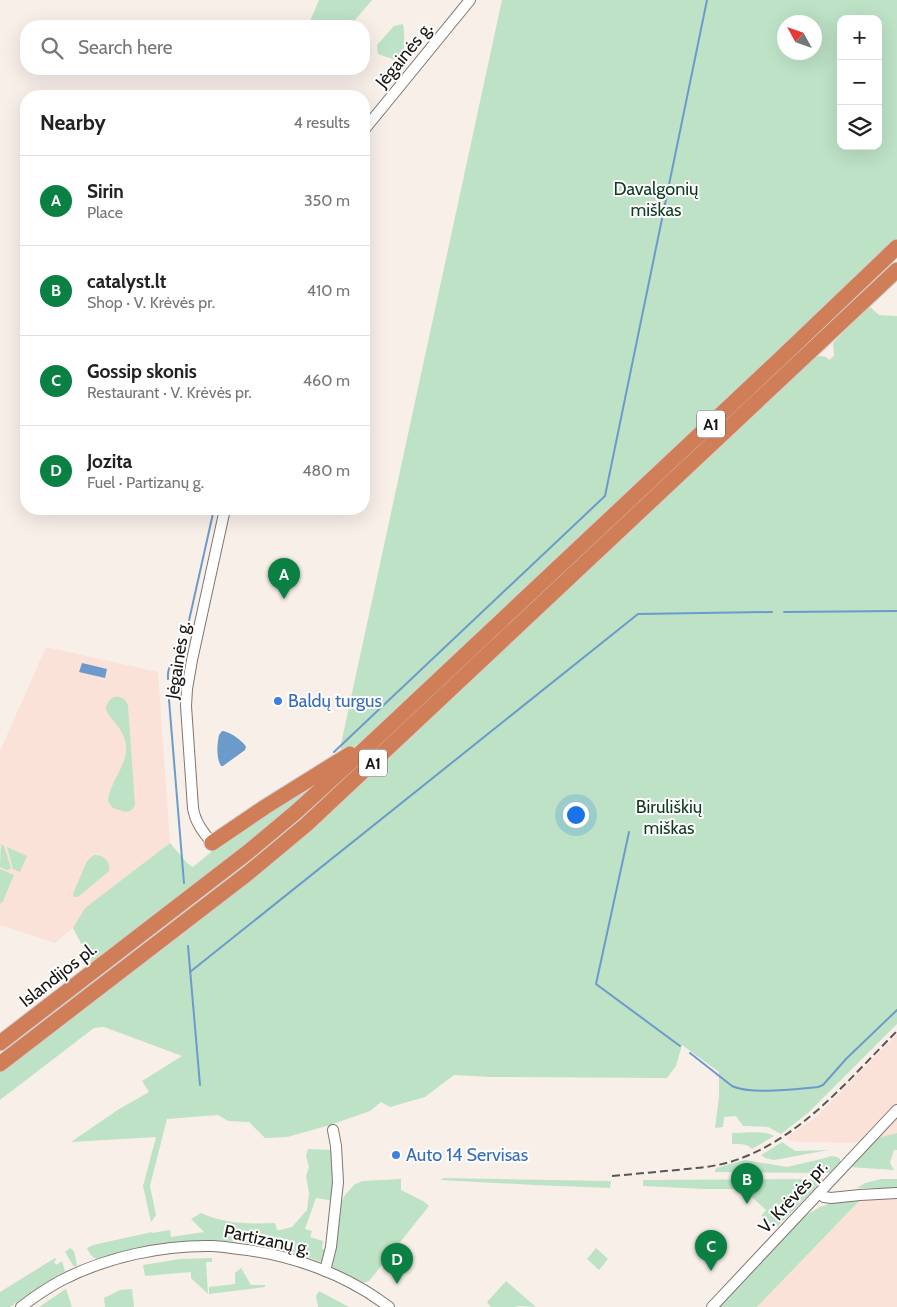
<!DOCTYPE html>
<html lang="en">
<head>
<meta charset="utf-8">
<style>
  :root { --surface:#fff; --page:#f6f6f6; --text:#222; --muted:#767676; --line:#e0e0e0; --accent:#0b8043 }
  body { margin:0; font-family:Cabin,sans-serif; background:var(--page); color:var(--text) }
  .controls { position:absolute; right:15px; top:15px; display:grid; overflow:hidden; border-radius:10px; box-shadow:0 5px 20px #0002 }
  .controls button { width:45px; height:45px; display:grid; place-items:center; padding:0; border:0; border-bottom:1px solid var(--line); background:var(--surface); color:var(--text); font:25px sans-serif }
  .compass { position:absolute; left:777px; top:15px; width:45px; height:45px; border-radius:50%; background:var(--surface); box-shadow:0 5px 20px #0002; rotate:310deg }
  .you { position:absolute; left:575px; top:814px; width:18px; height:18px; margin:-12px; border:4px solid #fff; border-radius:50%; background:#1a73e8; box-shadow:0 0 0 8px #1a73e833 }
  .badge { display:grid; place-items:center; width:32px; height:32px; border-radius:50%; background:var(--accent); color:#fff; font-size:16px; font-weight:700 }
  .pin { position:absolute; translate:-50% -41px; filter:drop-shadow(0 1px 2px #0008) }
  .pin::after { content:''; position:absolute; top:26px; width:18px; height:15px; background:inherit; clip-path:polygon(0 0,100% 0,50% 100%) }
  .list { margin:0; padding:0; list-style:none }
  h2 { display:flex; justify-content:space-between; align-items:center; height:65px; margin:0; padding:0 20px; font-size:21px }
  h2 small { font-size:16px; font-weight:400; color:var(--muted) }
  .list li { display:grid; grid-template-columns:32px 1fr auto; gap:15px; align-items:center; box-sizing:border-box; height:90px; padding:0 20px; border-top:1px solid var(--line) }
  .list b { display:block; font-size:19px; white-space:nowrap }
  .list p { margin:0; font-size:16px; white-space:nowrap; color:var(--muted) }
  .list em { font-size:16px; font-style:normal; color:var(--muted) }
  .icon { flex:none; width:28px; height:28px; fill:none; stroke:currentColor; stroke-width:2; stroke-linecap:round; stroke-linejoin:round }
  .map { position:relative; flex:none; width:897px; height:1307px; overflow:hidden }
  .search { position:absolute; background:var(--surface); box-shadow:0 5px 20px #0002; left:20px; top:20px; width:350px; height:55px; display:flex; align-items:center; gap:12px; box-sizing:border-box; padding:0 18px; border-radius:20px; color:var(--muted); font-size:19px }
  .panel { position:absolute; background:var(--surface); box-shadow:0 5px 20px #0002; left:20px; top:90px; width:350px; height:425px; border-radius:20px }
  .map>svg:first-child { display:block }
  .industrial { fill:#fae2d8 }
  .green { fill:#bde2c6; fill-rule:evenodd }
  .water { fill:#6c9bcb }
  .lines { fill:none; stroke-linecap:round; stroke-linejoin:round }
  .stream { stroke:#6c9bcb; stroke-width:2 }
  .minor-casing { stroke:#7f7670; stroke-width:12 }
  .highway-casing { stroke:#d1d0d0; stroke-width:17 }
  .minor { stroke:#fff; stroke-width:10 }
  .highway { stroke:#cf7e57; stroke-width:15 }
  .rail { stroke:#5b5653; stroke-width:2; stroke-dasharray:8 4; stroke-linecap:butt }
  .shop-dot { fill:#3f7fe0; stroke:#fff; stroke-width:2 }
  .labels { text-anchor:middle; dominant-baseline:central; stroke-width:4; stroke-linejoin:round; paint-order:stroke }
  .shield { fill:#fff; stroke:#5d5b5a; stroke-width:1 }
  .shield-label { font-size:16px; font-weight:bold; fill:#181513 }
  .street-label { font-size:18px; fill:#181513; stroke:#fff }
  .park-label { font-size:18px; fill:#0d3b1f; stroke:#fff }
  .shop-label { font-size:18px; fill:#366cbe; stroke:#fff; text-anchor:start }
</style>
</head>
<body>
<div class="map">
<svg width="897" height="1307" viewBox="0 0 897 1307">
  <rect width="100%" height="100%" fill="#f9efe9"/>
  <g class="industrial">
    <polygon points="46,647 158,672 170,843 85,908 73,928 55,943 0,925 0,751"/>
    <polygon points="897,1034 897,1104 868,1135 862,1140 853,1143 799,1142 788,1140 787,1138 789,1136 816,1117"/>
    <polygon points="897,1117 897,1133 877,1138"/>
    <polygon points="863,1197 897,1199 897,1307 757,1307"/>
  </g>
  <g class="green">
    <polygon points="319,0 372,0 350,26 308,26"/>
    <path d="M 502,0 L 897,0 L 897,238 L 358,744 L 341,756 L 341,744 ZM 841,19 L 878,19 L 878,146 L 841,146 ZM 784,22 L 814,22 L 814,52 L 784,52 Z"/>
    <path d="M 403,24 C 405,36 405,50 401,62 L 378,54 L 377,45 L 394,26 Z"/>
    <path d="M 870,307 L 879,315 L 897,316 L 897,1024 L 808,1113 L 781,1134 L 768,1127 L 743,1126 L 736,1116 L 724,1117 L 723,1127 L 715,1128 L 719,1097 L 719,1072 L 682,1045 L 676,1066 L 667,1078 L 492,1077 L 454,1075 L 425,1097 L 390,1107 L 381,1102 L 370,1111 L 330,1125 L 287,1137 L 265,1138 L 249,1122 L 228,1121 L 218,1115 L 167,1119 L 150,1186 L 156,1215 L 151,1222 L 143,1186 L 156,1137 L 71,1142 L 119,1109 L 149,1092 L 142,1081 L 182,1056 L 104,1027 L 94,1028 L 0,1100 L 0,1072 C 113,986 229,901 336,808 L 812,360 L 819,356 L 826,357 L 829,360 L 834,356 L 833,343 L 860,314 Z"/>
    <path d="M 114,697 C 121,696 126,699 128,706 L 135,805 L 132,810 L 126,812 L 113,808 L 108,801 C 110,778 133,762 124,737 C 120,726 111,720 106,710 C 106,704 109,700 114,697 Z"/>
    <polygon points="333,769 276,820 92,964 73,928 85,908 170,843 187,863 193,867 222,843"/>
    <polygon points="1,844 4,846 11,868 10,869 7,870 0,867"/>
    <polygon points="7,847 27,856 20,872 13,869"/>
    <path d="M 94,855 C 103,855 111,861 109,871 L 78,897 L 74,897 L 73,894 L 86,863 L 89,859 Z"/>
    <polygon points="0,869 14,875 3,901 0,904"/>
    <path d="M 732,1133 C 744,1133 765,1130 774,1136 L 752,1149 C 746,1143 740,1144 732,1144 Z"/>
    <polygon points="897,1133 897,1150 894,1150 890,1163 894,1170 849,1167 877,1138"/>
    <polygon points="782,1142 795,1151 829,1150 774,1160 765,1158 761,1155"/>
    <path d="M 308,1149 L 332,1150 L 334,1201 L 316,1198 L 305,1229 L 312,1231 L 310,1237 L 323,1241 L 322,1249 L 328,1250 L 326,1260 L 322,1262 C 310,1258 298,1254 286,1251 C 222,1232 160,1241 98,1259 C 92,1258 90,1254 87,1248 L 93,1245 L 152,1232 L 152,1233 L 170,1230 L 171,1237 L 204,1232 L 191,1219 L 201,1213 C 224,1224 251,1224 275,1223 L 277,1230 L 280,1230 L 292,1227 L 307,1210 L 309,1193 L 306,1176 L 309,1167 L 306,1156 Z"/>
    <polygon points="831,1156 837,1157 840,1159 840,1163 830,1173 715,1172 716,1168 745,1160 787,1167 821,1159"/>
    <polygon points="444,1178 611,1181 610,1188 535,1185 440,1180"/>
    <polygon points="401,1179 401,1190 423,1201 429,1206 369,1281 362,1283 332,1267 340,1205 345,1195 355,1184 363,1181"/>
    <polygon points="824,1179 777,1227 761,1216 766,1210 743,1189 703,1189 643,1186 643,1180"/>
    <polygon points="881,1179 897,1179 897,1188 857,1188 865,1183"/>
    <polygon points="863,1197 757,1307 716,1307 801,1218 820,1207 835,1202"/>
    <polygon points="70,1248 74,1251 77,1265 74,1267 65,1252"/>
    <polygon points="596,1248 608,1259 599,1270 587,1259"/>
    <polygon points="55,1258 56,1260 54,1262 56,1265 62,1261 65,1271 40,1286 10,1307 0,1307 0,1292"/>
    <polygon points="212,1258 212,1262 206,1262 208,1294 191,1278 191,1272 145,1276 143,1265 180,1259"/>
    <polygon points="241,1268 251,1285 265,1285 265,1287 209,1294 209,1287 235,1284 235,1273"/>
    <polygon points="506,1281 536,1307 519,1306 515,1307 491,1307 487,1302"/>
    <polygon points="66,1289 72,1307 39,1307"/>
    <polygon points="132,1289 134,1307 105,1307 104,1298 120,1290"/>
    <polygon points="319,1291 349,1307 318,1307 316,1296"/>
  </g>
  <g class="water">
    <polygon points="82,663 107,669 105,678 79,672"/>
    <path d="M 222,731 C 229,731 243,741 246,747 L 245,750 L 223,766 L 221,766 C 216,758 217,744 219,735 Z"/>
  </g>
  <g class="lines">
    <g class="stream">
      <polyline points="784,612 897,611"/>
      <polyline points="188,625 214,509"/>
      <path d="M 168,679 C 167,662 175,665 181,653 C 182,650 183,647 183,644"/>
      <polyline points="169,700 184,883"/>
      <polyline points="334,752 605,496 707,0"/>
      <polyline points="629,832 596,984 680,1046"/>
      <polyline points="188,946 200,1085"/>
      <polyline points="190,972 638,614 772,612"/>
      <path d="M 690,1053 L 732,1086 C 751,1095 795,1089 818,1087 L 823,1085 L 846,1059 L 897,1010"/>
    </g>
    <defs>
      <g id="minor">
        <polyline points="364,130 470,0"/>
        <path d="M 212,843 C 203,832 195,822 193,808 L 186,706 L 187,689 L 192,660 L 225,509"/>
        <polyline points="819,1193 824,1197 831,1198 860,1195 897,1193"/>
        <polyline points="325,1271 331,1247 338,1182 336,1146 333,1130"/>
        <path d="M 21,1307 C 34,1297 47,1288 62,1280 C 107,1257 162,1245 212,1246 C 221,1246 230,1248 239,1249 C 292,1255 346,1274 389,1307"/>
        <polyline points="712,1307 897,1110"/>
      </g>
      <g id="highway">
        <polyline points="212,843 265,807 350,754"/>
        <polyline points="0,1043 248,852 297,811 354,759 783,356 897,247"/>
        <polyline points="0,1064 247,874 307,824 897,270"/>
      </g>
    </defs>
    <use href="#minor" class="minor-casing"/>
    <use href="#highway" class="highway-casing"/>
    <use href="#minor" class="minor"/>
    <use href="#highway" class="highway"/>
    <path class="rail" d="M 612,1176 C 634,1174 656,1172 677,1170 C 695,1168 713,1167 730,1162 C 799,1141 848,1080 897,1031"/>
  </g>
  <g class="shop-dot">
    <circle cx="278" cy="701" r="5"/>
    <circle cx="396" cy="1155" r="5"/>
  </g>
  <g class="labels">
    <g class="shield">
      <rect x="697" y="410.5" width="28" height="27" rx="4"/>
      <rect x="359" y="749.5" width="28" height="27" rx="4"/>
    </g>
    <g class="shield-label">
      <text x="711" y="424">A1</text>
      <text x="373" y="763">A1</text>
    </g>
    <g class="street-label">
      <text transform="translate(404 55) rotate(-51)">Jėgainės g.</text>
      <text transform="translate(178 660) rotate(-81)">Jėgainės g.</text>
      <text transform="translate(58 975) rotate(-38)">Islandijos pl.</text>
      <text transform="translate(793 1197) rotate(-47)">V. Krėvės pr.</text>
      <text transform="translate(267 1240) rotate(12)">Partizanų g.</text>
    </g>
    <g class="park-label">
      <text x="656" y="189">Davalgonių<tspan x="656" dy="21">miškas</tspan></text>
      <text x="669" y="807">Biruliškių<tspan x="669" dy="21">miškas</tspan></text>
    </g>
    <g class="shop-label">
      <text x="288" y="701">Baldų turgus</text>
      <text x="406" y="1155">Auto 14 Servisas</text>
    </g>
  </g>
</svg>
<div class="controls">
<button>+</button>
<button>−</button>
<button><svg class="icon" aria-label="layers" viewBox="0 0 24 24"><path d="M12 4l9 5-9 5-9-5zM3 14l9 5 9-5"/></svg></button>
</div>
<svg class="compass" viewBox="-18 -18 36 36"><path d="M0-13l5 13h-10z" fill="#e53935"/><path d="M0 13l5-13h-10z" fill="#767676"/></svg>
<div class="you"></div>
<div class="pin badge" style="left:284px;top:599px">A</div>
<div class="pin badge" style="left:747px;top:1204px">B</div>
<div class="pin badge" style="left:711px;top:1271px">C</div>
<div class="pin badge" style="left:397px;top:1284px">D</div>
<div class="search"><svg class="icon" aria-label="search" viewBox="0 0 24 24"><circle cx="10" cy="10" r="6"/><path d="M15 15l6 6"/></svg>Search here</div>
<section class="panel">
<h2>Nearby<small>4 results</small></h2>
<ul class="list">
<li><span class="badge">A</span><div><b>Sirin</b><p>Place</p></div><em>350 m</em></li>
<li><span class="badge">B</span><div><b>catalyst.lt</b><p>Shop · V. Krėvės pr.</p></div><em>410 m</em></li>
<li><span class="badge">C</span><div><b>Gossip skonis</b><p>Restaurant · V. Krėvės pr.</p></div><em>460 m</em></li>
<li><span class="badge">D</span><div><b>Jozita</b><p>Fuel · Partizanų g.</p></div><em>480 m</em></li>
</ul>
</section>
</div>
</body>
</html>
